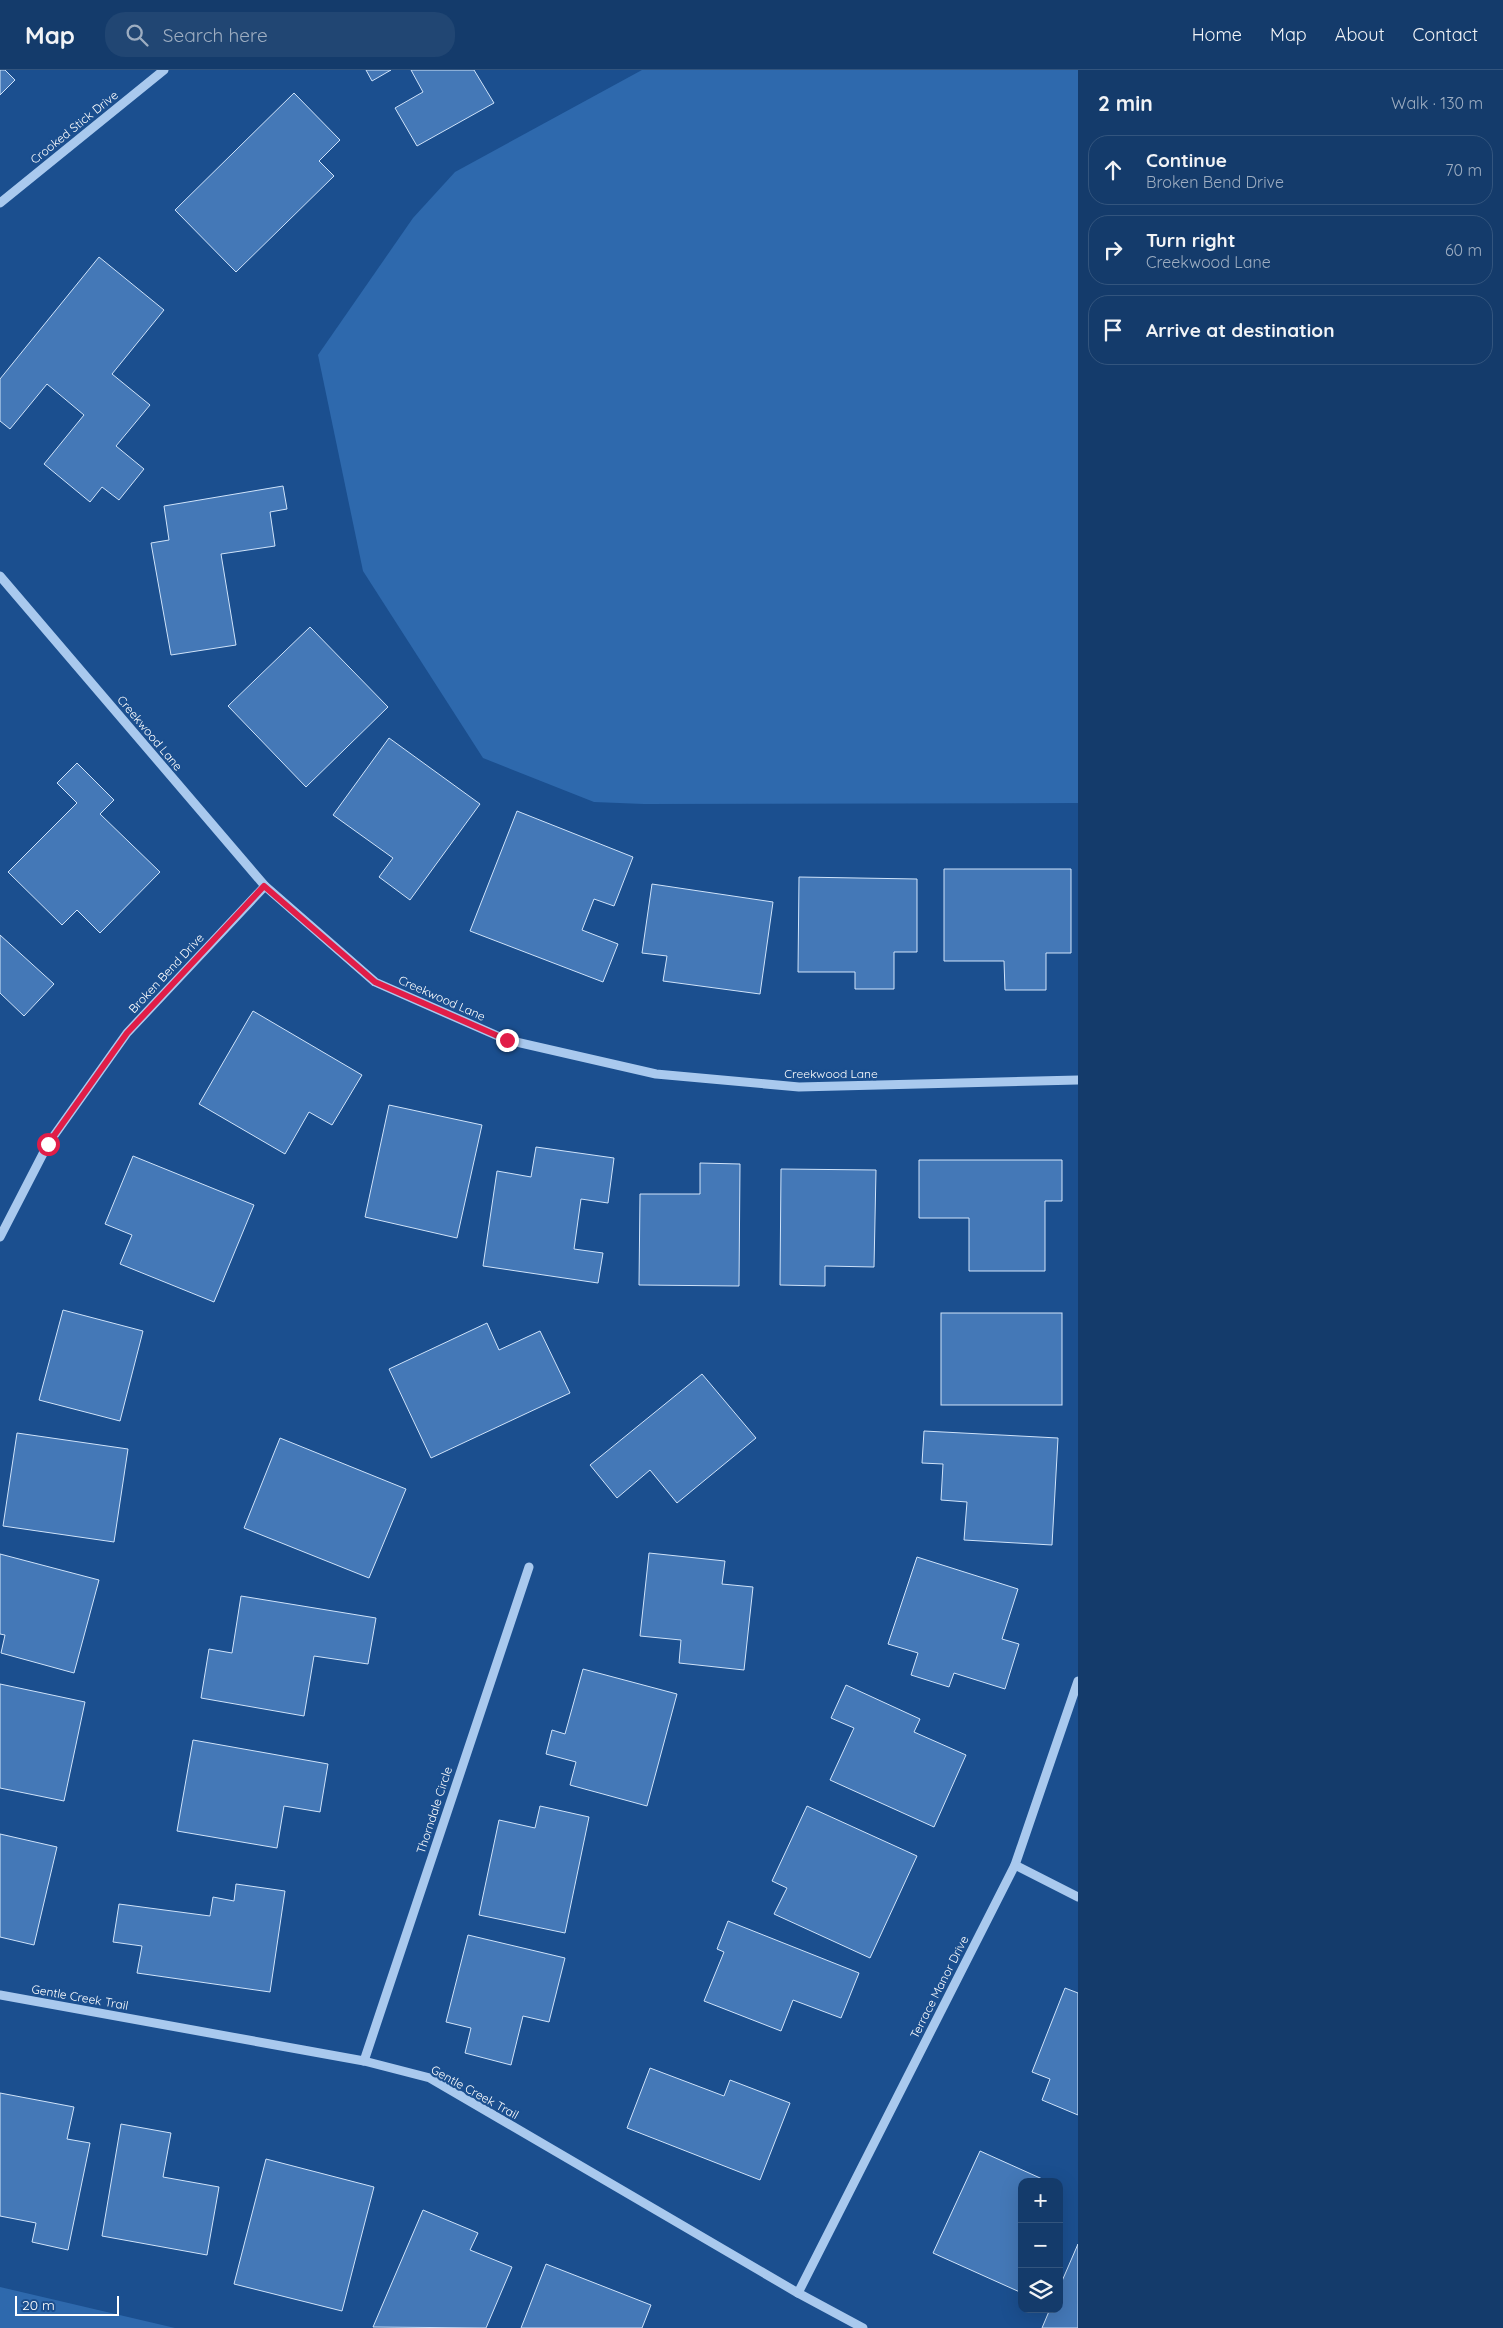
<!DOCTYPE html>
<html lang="en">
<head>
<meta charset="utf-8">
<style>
  :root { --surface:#143b6b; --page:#214673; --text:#f1f3f6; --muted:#9dadc1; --line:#33557e }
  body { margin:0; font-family:Quicksand,sans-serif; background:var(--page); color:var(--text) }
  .controls { position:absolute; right:15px; bottom:15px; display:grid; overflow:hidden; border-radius:10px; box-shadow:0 5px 20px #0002 }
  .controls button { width:45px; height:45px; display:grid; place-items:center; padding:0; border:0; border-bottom:1px solid var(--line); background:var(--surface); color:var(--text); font:25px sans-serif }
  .scale { position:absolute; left:15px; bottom:12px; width:104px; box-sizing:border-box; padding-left:5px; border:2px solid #fff; border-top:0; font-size:14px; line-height:18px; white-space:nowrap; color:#fff; -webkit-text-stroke:4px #1b4f8f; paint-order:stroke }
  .stop { position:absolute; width:15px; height:15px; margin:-11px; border:4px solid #e11d48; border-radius:50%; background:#fff }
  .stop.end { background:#e11d48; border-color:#fff; box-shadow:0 1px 5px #0008 }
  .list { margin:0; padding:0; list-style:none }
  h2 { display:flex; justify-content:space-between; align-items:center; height:65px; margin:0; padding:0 20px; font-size:21px }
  h2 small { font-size:16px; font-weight:400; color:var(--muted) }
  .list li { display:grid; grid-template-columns:32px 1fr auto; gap:15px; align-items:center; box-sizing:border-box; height:70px; margin:0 10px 10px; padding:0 10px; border:1px solid var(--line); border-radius:20px }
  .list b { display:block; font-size:19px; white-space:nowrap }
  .list p { margin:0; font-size:16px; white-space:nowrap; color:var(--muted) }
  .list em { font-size:16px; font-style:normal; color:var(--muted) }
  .icon { flex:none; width:28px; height:28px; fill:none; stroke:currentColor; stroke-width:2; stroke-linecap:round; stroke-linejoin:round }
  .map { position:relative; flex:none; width:1078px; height:2258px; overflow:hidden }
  header { display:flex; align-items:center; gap:30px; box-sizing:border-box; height:70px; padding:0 25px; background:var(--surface); border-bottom:1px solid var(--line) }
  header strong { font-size:24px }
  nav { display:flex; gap:28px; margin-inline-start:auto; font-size:18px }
  .search { width:350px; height:45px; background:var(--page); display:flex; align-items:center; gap:12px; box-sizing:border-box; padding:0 18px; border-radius:20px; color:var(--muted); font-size:19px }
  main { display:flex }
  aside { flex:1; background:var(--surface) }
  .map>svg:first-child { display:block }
  .green { fill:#2e69ad }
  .building { fill:#4478b7; stroke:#cfe3fa }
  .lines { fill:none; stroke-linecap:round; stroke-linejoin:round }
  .minor { stroke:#a9c9ee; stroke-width:9 }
  .route { stroke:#e11d48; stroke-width:6 }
  .labels { text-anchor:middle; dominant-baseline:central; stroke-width:4.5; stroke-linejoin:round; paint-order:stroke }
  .street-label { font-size:12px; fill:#fff; stroke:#1b4f8f }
</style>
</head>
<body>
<header>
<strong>Map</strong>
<div class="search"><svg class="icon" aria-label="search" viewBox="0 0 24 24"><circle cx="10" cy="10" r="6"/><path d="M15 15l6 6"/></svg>Search here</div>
<nav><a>Home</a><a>Map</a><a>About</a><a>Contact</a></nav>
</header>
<main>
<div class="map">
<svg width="1078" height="2258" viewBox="0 0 1078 2258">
  <rect width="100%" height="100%" fill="#1b4f8f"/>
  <g class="green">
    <polygon points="642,0 1078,0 1078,733 644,734 594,732 483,688 363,501 318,285 413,148 455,102"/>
    <polygon points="0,2217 175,2258 0,2258"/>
  </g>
  <g class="building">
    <polygon points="0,0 5,0 15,10 0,25"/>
    <polygon points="366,0 391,0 372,11"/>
    <polygon points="411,0 474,0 494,33 417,76 395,38 423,22"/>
    <polygon points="294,23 340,70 319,91 334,106 236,202 175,140"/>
    <polygon points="99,187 164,240 112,304 150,335 116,376 144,399 119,430 102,417 90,432 44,394 84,345 47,314 10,359 0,351 0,309"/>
    <polygon points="283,416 287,439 270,442 275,476 221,484 236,575 171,585 151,473 169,470 164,436"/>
    <polygon points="310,557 388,637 306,717 228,636"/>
    <polygon points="389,668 480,734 410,830 379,807 393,788 333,745"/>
    <polygon points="77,693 114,730 100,744 160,802 100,863 77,840 62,855 8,802 77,733 57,713"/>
    <polygon points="517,741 633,787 614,836 594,829 582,860 618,874 603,912 470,861"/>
    <polygon points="944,799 1071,799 1071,883 1046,883 1046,920 1005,920 1004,891 944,891"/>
    <polygon points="799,807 917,809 917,882 894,882 894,919 855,919 855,902 798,902"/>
    <polygon points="652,814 773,832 760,924 663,911 667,886 642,883"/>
    <polygon points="0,865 54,914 24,946 0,923"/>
    <polygon points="253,941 362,1005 332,1055 309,1042 285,1084 199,1034"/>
    <polygon points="389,1035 482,1055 457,1168 365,1147"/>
    <polygon points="536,1077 614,1088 608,1133 581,1129 574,1179 603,1183 598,1213 483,1196 497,1101 531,1107"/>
    <polygon points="133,1086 254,1135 214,1232 120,1194 132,1165 105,1154"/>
    <polygon points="919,1090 1062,1090 1062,1131 1045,1131 1045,1201 969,1201 969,1148 919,1148"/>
    <polygon points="700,1093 740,1094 739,1216 639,1215 640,1124 700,1124"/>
    <polygon points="781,1099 876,1100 874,1197 825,1196 825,1216 780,1215"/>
    <polygon points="63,1240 143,1261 120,1351 39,1330"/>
    <rect x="941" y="1243" width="121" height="92"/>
    <polygon points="487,1253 499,1280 540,1261 570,1323 431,1388 389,1299"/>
    <polygon points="702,1304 756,1368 677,1433 650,1400 617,1428 590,1395"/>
    <polygon points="924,1361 1058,1368 1052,1475 964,1470 967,1432 941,1430 943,1394 922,1393"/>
    <polygon points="17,1363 128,1379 114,1472 3,1456"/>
    <polygon points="280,1368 406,1419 369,1508 244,1458"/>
    <polygon points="649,1483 725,1491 722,1514 753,1517 744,1600 679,1593 681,1570 640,1566"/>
    <polygon points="0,1484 99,1510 74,1603 1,1583 5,1565 0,1564"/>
    <polygon points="917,1487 1018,1519 1002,1569 1019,1574 1005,1619 954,1603 949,1617 911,1605 918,1583 888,1574"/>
    <polygon points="241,1526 376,1548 368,1594 314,1586 304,1646 201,1628 209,1579 232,1583"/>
    <polygon points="583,1599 677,1624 647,1736 570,1715 576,1692 546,1684 552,1660 565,1664"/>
    <polygon points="0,1614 85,1632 64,1731 0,1718"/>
    <polygon points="846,1615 920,1649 914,1662 966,1685 934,1757 830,1710 854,1658 831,1648"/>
    <polygon points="193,1670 328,1694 320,1742 284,1736 277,1778 177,1761"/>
    <polygon points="540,1736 589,1747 565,1863 479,1845 499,1750 535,1758"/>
    <polygon points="807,1736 917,1786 870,1888 774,1844 787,1818 772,1811"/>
    <polygon points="0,1764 57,1777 34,1875 0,1867"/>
    <polygon points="236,1814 285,1821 270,1922 137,1903 142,1876 113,1872 119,1834 210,1846 213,1827 234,1831"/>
    <polygon points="728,1851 859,1903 841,1948 793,1930 781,1961 704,1931 724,1882 717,1879"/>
    <polygon points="468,1865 565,1888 549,1952 523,1946 511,1995 465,1983 471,1958 446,1952"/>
    <polygon points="1065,1918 1078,1923 1078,2045 1042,2030 1050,2009 1032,2002"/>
    <polygon points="650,1998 724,2026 730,2010 790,2033 760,2110 627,2058"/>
    <polygon points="0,2023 74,2037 67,2069 90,2073 68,2180 32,2172 36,2153 0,2146"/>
    <polygon points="121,2054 171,2063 163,2107 219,2117 207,2185 102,2166"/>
    <polygon points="980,2081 1049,2112 1022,2112 1022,2223 933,2183"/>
    <polygon points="266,2089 374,2117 342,2241 234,2214"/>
    <polygon points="423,2140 478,2163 470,2180 512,2197 486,2258 373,2257"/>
    <polygon points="1078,2174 1078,2258 1042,2258 1050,2239 1059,2239 1059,2218"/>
    <polygon points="546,2194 651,2235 642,2258 521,2258"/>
  </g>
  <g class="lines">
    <g class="minor">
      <polyline points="0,133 164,0"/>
      <polyline points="0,506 265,816 375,912 507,970 656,1004 799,1017 1078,1010"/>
      <polyline points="0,1167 48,1074 127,963 265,816"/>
      <polyline points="1015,1795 1078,1827"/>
      <polyline points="0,1925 364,1991 430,2008 798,2223 863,2258"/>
      <polyline points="364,1991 529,1497"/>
      <polyline points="798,2223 1015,1795 1078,1611"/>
    </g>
  </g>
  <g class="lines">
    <polyline class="route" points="48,1074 127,963 264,816 375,912 507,970"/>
  </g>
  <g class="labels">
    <g class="street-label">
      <text transform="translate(74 57) rotate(-39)">Crooked Stick Drive</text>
      <text transform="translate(150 663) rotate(50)">Creekwood Lane</text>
      <text transform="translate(166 903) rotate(-47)">Broken Bend Drive</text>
      <text transform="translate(442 928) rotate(24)">Creekwood Lane</text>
      <text x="831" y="1003">Creekwood Lane</text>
      <text transform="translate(434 1740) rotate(-72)">Thorndale Circle</text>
      <text transform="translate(939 1917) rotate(-63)">Terrace Manor Drive</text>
      <text transform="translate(80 1927) rotate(10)">Gentle Creek Trail</text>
      <text transform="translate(475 2022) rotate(29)">Gentle Creek Trail</text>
    </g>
  </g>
</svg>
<div class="controls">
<button>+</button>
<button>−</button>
<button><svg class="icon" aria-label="layers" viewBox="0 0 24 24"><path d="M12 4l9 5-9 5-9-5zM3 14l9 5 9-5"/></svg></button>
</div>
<div class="scale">20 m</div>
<div class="stop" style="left:48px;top:1074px"></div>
<div class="stop end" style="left:507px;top:970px"></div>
</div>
<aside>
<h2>2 min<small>Walk · 130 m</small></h2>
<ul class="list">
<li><svg class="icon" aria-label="ahead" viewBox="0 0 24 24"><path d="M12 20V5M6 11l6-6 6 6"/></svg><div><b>Continue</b><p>Broken Bend Drive</p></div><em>70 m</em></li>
<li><svg class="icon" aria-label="right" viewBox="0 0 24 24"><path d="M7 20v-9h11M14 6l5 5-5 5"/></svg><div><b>Turn right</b><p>Creekwood Lane</p></div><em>60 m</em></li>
<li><svg class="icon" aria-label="arrive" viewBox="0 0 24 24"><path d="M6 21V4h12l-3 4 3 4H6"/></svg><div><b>Arrive at destination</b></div></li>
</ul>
</aside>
</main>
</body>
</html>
